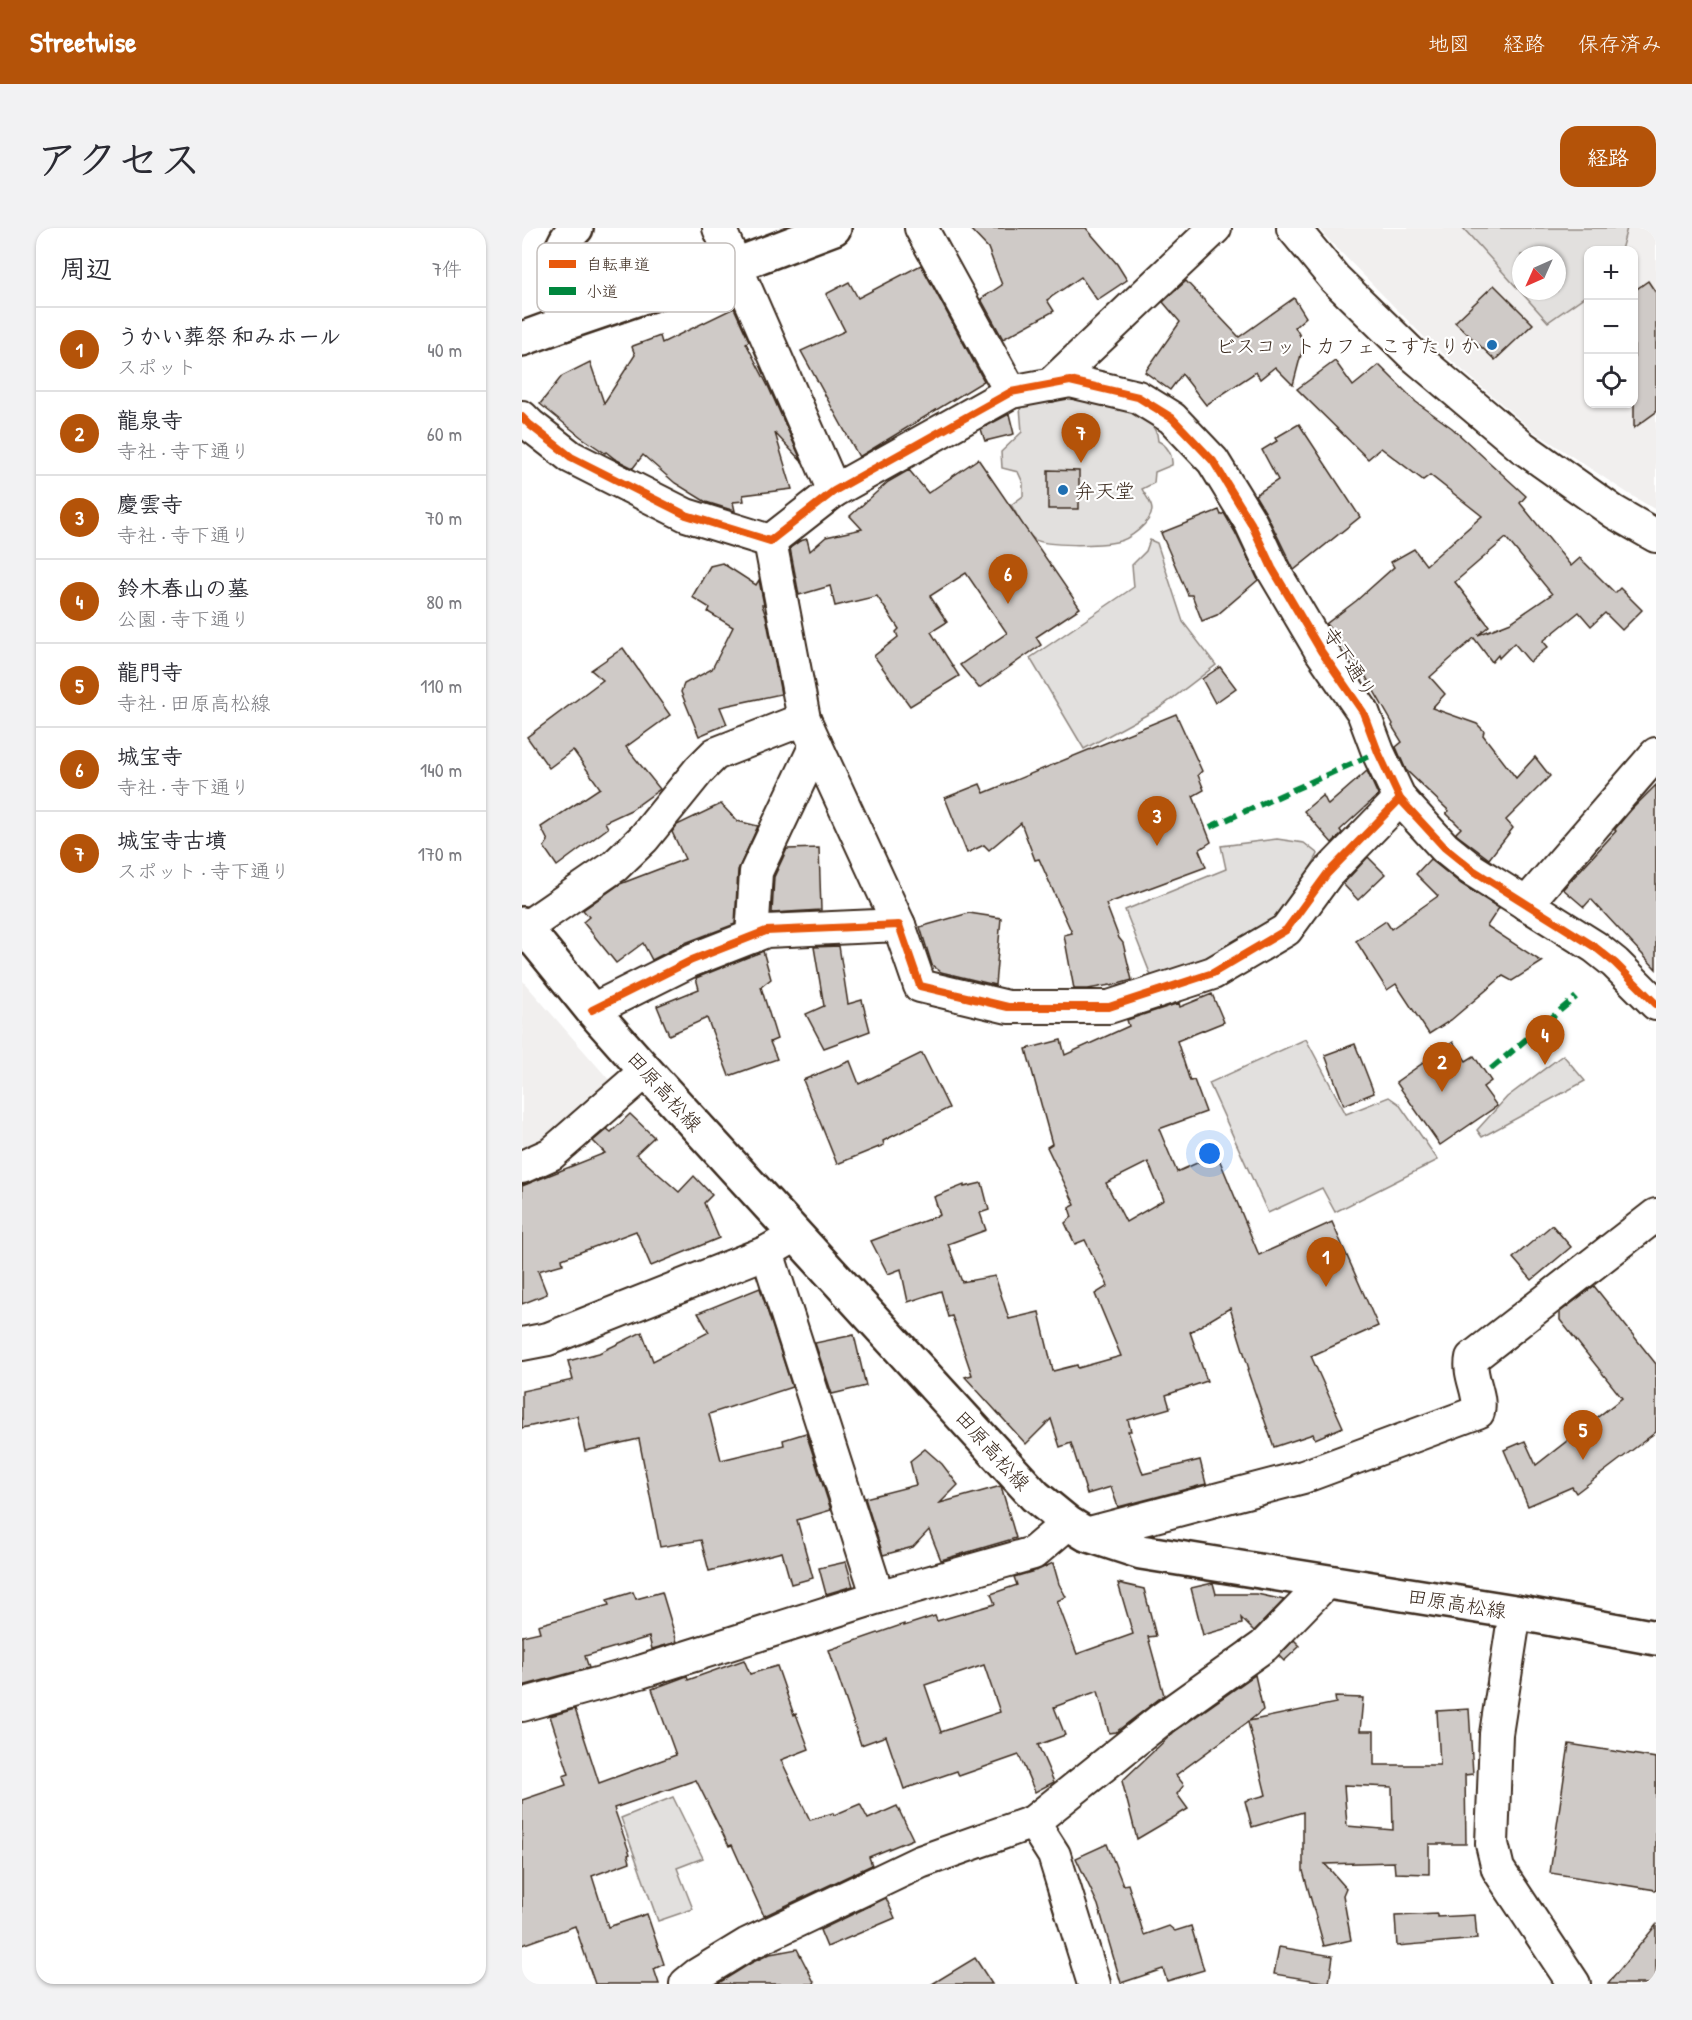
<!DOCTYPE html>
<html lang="ja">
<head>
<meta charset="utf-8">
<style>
  :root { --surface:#fff; --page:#f2f2f3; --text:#2b2b33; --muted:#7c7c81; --line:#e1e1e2; --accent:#b45309 }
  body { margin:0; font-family:"Patrick Hand","Klee One",sans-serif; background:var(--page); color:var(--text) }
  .controls { position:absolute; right:18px; top:18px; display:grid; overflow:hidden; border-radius:12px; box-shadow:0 2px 4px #0004 }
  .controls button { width:54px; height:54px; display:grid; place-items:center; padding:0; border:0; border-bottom:2px solid var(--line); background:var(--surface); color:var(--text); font:30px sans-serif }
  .compass { position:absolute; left:990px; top:18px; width:54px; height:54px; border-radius:50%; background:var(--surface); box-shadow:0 2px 4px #0004; rotate:225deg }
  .you { position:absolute; left:688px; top:926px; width:21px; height:21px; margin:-15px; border:4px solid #fff; border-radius:50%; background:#1a73e8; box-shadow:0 0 0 9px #1a73e833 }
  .badge { display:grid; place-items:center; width:39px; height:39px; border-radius:50%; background:var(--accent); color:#fff; font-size:20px; font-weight:700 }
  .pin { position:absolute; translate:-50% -50px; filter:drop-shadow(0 2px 3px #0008) }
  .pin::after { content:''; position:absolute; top:32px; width:21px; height:18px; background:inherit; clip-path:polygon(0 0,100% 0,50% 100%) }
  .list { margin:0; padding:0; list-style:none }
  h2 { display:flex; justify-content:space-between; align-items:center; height:78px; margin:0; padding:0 24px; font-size:26px }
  h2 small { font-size:20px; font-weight:400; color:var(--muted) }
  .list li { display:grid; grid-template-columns:39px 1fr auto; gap:18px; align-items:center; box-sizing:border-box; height:84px; padding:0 24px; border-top:2px solid var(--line) }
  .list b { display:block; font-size:22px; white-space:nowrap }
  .list p { margin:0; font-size:20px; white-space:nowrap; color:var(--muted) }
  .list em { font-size:20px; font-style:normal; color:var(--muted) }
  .icon { flex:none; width:33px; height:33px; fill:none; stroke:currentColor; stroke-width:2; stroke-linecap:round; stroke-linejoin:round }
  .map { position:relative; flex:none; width:1134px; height:1756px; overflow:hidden; border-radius:18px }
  header { display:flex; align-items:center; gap:36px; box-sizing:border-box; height:84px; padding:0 30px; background:var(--accent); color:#fff }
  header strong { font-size:28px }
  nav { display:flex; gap:33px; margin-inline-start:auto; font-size:21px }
  .intro { display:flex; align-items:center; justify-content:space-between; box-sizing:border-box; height:144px; padding:0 36px }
  h1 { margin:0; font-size:42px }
  .button { padding:15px 27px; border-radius:18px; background:var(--accent); color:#fff; font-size:21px; font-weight:700 }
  main { display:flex; gap:36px; padding:0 36px }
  aside { flex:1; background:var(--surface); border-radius:18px; box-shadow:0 2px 4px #0004 }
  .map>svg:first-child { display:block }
  .built { fill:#f1efee; fill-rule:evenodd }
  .green { fill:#e2e0de; stroke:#8e857e; stroke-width:1.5; fill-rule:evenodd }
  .building { fill:#cfcac7; stroke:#3b2a1e; stroke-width:1.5; fill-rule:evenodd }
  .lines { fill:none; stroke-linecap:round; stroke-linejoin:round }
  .minor-casing { stroke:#3b2a1e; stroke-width:36 }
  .tertiary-casing { stroke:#3b2a1e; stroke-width:38 }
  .secondary-casing { stroke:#3b2a1e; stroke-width:38 }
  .primary-casing { stroke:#3b2a1e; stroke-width:38 }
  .minor { stroke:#fff; stroke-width:32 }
  .tertiary { stroke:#fff; stroke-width:33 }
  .secondary { stroke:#fff; stroke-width:33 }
  .primary { stroke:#fff; stroke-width:33 }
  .quiet { stroke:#00873e; stroke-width:6; stroke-dasharray:12 6; stroke-linecap:butt }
  .cycleway-casing { stroke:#fff; stroke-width:11 }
  .cycleway { stroke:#e8590c; stroke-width:8 }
  .poi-dot { fill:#1f6fb2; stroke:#fff; stroke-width:2 }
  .labels { text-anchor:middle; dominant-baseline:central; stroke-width:4.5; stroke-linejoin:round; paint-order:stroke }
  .poi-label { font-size:20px; fill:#3b2a1e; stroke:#fff; text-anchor:end }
  .street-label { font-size:20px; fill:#3b2a1e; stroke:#fff }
  .key { fill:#fff; stroke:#c4bfbc; stroke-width:1.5 }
  .key-label { font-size:16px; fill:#3b2a1e }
</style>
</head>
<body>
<header>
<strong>Streetwise</strong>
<nav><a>地図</a><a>経路</a><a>保存済み</a></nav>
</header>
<div class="intro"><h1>アクセス</h1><a class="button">経路</a></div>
<main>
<aside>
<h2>周辺<small>7件</small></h2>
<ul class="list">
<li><span class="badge">1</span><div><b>うかい葬祭 和みホール</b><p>スポット</p></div><em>40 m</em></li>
<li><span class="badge">2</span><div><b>龍泉寺</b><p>寺社 · 寺下通り</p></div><em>60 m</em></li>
<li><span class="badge">3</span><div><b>慶雲寺</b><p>寺社 · 寺下通り</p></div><em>70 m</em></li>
<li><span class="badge">4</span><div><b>鈴木春山の墓</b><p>公園 · 寺下通り</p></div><em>80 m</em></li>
<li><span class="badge">5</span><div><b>龍門寺</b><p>寺社 · 田原高松線</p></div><em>110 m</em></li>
<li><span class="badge">6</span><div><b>城宝寺</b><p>寺社 · 寺下通り</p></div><em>140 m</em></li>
<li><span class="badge">7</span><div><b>城宝寺古墳</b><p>スポット · 寺下通り</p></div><em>170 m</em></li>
</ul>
</aside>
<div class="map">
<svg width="1134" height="1756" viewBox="0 0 1134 1756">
  <rect width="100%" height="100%" fill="#fff"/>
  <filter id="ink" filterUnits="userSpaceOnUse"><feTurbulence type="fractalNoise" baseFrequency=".0167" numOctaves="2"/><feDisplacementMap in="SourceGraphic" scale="12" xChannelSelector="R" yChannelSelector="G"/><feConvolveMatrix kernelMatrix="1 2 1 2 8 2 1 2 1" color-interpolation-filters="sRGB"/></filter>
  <g filter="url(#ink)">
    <g class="built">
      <path d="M 798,0 L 1134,0 L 1134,282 L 1107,266 L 1010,202 L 903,110 L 803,8 ZM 1066,22 L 1112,22 L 1112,176 L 1066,176 ZM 999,27 L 1035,27 L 1035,63 L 999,63 Z"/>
      <polygon points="0,752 95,861 0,928"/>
    </g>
    <g class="green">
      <path d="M 941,0 L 1105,0 L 1099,22 L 1066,22 L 1066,66 L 1026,94 ZM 999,27 L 1035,27 L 1035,63 L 999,63 Z"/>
      <path d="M 540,161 L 624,186 L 635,206 L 636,213 C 645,217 651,227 650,237 L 633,244 L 632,255 L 620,261 C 623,267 630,275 630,282 C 629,295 607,312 594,314 C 579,317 524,319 512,311 C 502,304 496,287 489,277 L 501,268 L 501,255 L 496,244 L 480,240 L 479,224 L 500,204 L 498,179 Z"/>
      <polygon points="628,312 635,315 661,394 694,437 639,479 562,521 508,430 612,359 610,337 624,323"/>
      <polygon points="755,611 782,615 796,626 760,692 691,732 630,750 603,682 704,641 699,618"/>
      <polygon points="784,811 824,886 867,869 877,876 916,932 813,984 800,960 746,985 687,855"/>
      <polygon points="1041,827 1063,853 960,909 955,902 985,869"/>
      <polygon points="151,1569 181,1630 155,1640 171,1681 136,1693 99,1590"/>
    </g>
    <g class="building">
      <polygon points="447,0 564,0 595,36 605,52 575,72 559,49 525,72 532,83 481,111 459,71 480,57 466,20"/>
      <polygon points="399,37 462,153 337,229 279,123 323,103 304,66 327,54 336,70"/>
      <polygon points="664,53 717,109 772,70 784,89 773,99 782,115 771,157 753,139 738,151 734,144 684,177 660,146 648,162 623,144 658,94 641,74"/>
      <polygon points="1126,53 1134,65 1134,184 1112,200 1112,63"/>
      <polygon points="972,57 1011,96 973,132 933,94"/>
      <polygon points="212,80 227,113 224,115 247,160 280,234 253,205 270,261 221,267 222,273 211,274 213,283 184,274 153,255 121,227 111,240 93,231 84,224 83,225 59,209 18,176 40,148 68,134 82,175 113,127 110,119 111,118 138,108 140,115"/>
      <path d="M 813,133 L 831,158 L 857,137 L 894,174 L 930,200 L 1004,268 L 998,275 L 1049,338 L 1058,330 L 1093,365 L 1098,360 L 1120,382 L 1100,402 L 1083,385 L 1069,398 L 1057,384 L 1021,413 L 1026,419 L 1008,434 L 992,415 L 977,430 L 976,427 L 970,434 L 952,410 L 908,449 L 923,466 L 910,480 L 955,496 L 962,503 L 961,507 L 994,550 L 1013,529 L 1028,548 L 984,592 L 991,600 L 967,631 L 935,607 L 934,605 L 939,600 L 924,585 L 927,583 L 884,542 L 874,519 L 880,514 L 870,498 L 871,496 L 841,444 L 804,396 L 834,373 L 872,339 L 869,334 L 892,321 L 904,337 L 960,288 L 908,247 L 901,252 L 859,220 L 846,231 L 775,161 ZM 984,310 L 1030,366 L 989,394 L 956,407 L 967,398 L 933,354 Z"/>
      <polygon points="487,186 492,206 463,213 459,201"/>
      <polygon points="777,196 838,289 772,342 745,287 733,267 756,252 740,222 755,213 753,210"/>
      <polygon points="456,231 558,380 514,409 519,417 457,460 438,437 485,405 444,345 408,368 425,394 409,404 437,448 388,478 352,428 376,409 374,404 377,401 355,368 313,378 308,358 277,367 268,320 278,313 285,311 288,323 304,309 340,301 328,288 366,254 387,242 406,265"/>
      <polygon points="526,242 557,243 557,281 526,281"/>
      <polygon points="697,282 699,287 702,285 713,304 736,352 695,387 680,393 670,367 666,367 639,305"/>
      <polygon points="200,335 234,357 237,352 242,377 240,377 244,388 259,466 198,479 205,496 177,508 159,464 162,456 190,441 211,399 186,384 188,380 170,369 188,338"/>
      <polygon points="101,420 148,487 104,519 138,561 109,582 83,594 86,600 35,638 22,619 26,613 19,599 78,560 51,522 27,540 5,509 81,452 69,442"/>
      <polygon points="698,439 714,460 693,475 680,451"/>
      <polygon points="654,486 680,543 676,547 682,562 671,568 689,614 677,622 684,639 584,676 597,710 601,715 610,752 589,758 588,757 566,761 552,761 542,707 550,705 517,631 513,632 499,595 467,622 462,617 445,625 423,570 458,556 462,565"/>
      <polygon points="845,543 856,567 818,602 820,605 810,615 782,583 801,567 806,577"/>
      <polygon points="1134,557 1134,741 1069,671 1062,679 1041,661 1094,603 1093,601 1109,582"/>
      <polygon points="199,576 215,593 236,598 216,642 213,696 163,715 130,732 121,715 94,735 61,694 67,689 61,682 98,656 163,631 150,604 155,597"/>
      <polygon points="297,620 299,682 250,685 252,649 265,621"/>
      <polygon points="846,629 863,646 836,672 821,656"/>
      <polygon points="908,631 939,656 977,680 965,698 1020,734 990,753 981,748 929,792 907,806 874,756 865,762 834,713 864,693 869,701 916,668 894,646"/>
      <polygon points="447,685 479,690 473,757 419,744 410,737 398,699"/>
      <polygon points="317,718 326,776 340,772 348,803 302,820 284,786 302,778 292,719"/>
      <polygon points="241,723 249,751 239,759 255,811 248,814 255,831 207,848 185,790 147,807 135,778 177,761 174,750"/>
      <path d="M 690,766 L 702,794 L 655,813 L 668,853 L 672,852 L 684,884 L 637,901 L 655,944 L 695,926 L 737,1027 L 810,994 L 856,1098 L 789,1128 L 821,1199 L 793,1211 L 791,1206 L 752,1219 L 725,1142 L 727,1141 L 708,1080 L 668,1104 L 685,1153 L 644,1167 L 648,1180 L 606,1192 L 609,1203 L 606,1203 L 621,1246 L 678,1232 L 684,1256 L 596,1279 L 589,1259 L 565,1266 L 549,1215 L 538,1219 L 529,1191 L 504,1216 L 443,1149 L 450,1147 L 430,1088 L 426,1089 L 419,1063 L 386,1074 L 379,1041 L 366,1046 L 349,1013 L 418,987 L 412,969 L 442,957 L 442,959 L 460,955 L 467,982 L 458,985 L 464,1002 L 426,1016 L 440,1054 L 473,1048 L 487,1091 L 517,1084 L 531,1143 L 555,1137 L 556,1140 L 599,1128 L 573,1066 L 586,1058 L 563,1012 L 553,1016 L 543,995 L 550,989 L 547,980 L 553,977 L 525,919 L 530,916 L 504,821 L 539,812 L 543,827 L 607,798 L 605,792 L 657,775 L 658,779 ZM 626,934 L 642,972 L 604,994 L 584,955 Z"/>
      <polygon points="931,814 944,833 952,828 969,853 961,859 975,878 918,917 874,854"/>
      <polygon points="833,816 852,865 822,877 803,827"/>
      <polygon points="400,825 427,880 361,913 362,917 315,936 281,852 328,833 337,856"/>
      <polygon points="108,886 132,909 114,926 157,964 172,948 190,967 182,975 197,1010 129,1038 114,1003 40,1031 41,1036 16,1043 25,1066 0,1076 0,958 83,925 71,913 85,901 89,904"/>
      <polygon points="1030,997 1049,1019 1010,1052 991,1030"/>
      <polygon points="1072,1058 1134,1136 1134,1204 1054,1265 1050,1259 1006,1278 982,1222 1003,1213 1014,1237 1100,1170 1038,1092 1038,1084"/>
      <polygon points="238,1060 270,1159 187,1186 199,1232 262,1217 261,1212 284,1205 309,1282 275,1292 291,1350 269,1356 260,1324 187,1343 179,1312 138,1319 117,1211 63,1223 55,1188 0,1200 0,1163 51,1152 46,1133 77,1125 120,1104 131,1133 187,1104 176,1085"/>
      <polygon points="332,1107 344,1158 310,1166 293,1115"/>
      <polygon points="403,1221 420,1236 436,1257 418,1275 479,1258 494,1310 419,1332 407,1302 391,1319 361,1327 343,1270 394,1257 388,1233"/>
      <polygon points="324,1334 331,1358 304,1366 297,1340"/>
      <path d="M 531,1335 L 537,1356 L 544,1369 L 535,1373 L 555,1426 L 611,1406 L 596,1355 L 622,1361 L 634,1408 L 626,1409 L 642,1467 L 594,1504 L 587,1505 L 576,1463 L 532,1479 L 543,1507 L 516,1517 L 532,1554 L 513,1564 L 497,1527 L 437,1548 L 435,1543 L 382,1561 L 364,1508 L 339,1517 L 307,1422 L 382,1396 L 382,1398 L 413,1388 L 415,1393 L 473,1376 L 469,1366 L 495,1357 L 492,1349 L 516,1342 ZM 462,1437 L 478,1484 L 419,1504 L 403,1457 Z"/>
      <polygon points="691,1355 694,1366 735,1366 762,1372 732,1403 719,1390 720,1396 681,1407 669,1360"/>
      <polygon points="111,1364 114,1371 140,1364 155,1414 130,1421 127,1409 63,1428 67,1440 0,1458 0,1408 18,1404 16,1397 87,1377 85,1372"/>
      <polygon points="772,1412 778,1418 762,1433 757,1428"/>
      <polygon points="222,1432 228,1446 255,1438 272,1487 274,1486 287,1521 259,1532 288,1592 311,1585 312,1587 338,1576 346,1591 375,1578 391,1611 347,1629 350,1637 242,1688 210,1617 207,1618 174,1552 92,1580 108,1626 106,1627 108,1634 70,1648 86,1699 125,1686 142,1736 132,1741 137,1756 73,1756 53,1698 0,1717 0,1572 44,1557 41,1548 47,1546 28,1488 53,1481 77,1555 154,1527 130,1461 165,1448 166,1452"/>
      <path d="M 733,1447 L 741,1482 L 727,1493 L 814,1475 L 813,1469 L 841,1470 L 838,1503 L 852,1503 L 852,1537 L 918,1537 L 915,1483 L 947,1481 L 951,1546 L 943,1547 L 944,1616 L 907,1616 L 907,1646 L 873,1645 L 872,1634 L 803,1636 L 824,1660 L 821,1667 L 829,1712 L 802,1718 L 781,1643 L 781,1584 L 730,1599 L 723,1573 L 744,1567 L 726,1494 L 654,1547 L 662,1557 L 655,1566 L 666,1581 L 615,1611 L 600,1553 L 652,1504 ZM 822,1557 L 870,1559 L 871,1602 L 825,1598 Z"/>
      <polygon points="1047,1516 1134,1530 1134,1662 1028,1645"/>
      <polygon points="585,1616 601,1657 606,1656 622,1707 647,1698 653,1703 669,1698 682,1742 645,1753 641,1741 599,1755 576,1677 554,1630"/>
      <polygon points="364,1670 373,1690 305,1719 298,1702"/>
      <polygon points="915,1686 915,1689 953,1687 955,1711 875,1718 873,1688"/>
      <polygon points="1134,1697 1134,1756 1086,1756"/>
      <polygon points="757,1719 811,1728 807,1755 752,1746"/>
      <polygon points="275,1721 293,1756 195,1756 229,1735 248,1726"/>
      <polygon points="453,1730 470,1756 410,1756"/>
    </g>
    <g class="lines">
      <defs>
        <g id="minor">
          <polyline points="197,0 312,263"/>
          <polyline points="399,0 489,164"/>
          <polyline points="771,0 813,51 891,127 1000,219 1092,284 1134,308"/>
          <polyline points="528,157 693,0"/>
          <polyline points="0,189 8,197 49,229 164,287 248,313 312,263 489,164 548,153 616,169 650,190 691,233 729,295 750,340 799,423 841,484 856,524 878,571 923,620 949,641 1073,719 1093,735 1134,776"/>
          <polyline points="248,313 282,491 377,697"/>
          <polyline points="1004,676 1134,526"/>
          <polyline points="0,702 93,638 122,610 177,542 193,526 282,491"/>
          <polyline points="230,709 234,644 294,517"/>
          <polyline points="70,782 170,732 244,703 377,697 398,758 486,779 587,779 691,745 764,702 805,646 878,571"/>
          <polyline points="0,939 29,926 124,843"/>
          <polyline points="245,1024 356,1369"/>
          <polyline points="0,1116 26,1111 245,1024 262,1014"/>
          <path d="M 564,1306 L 781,1249 L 956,1184 C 960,1166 946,1148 950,1130 L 1134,987"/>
          <polyline points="993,1384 974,1506 970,1616 976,1641 1052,1756"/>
          <polyline points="0,1477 118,1444 356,1369 511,1325 546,1295"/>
          <polyline points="511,1594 532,1627 572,1756"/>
          <polyline points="164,1756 175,1747 226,1716 398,1634 511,1594 641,1490 742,1418 804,1354"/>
        </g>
        <polyline id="tertiary" points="41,96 214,37 312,0"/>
        <path id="secondary" d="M 0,111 L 41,96 C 37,63 27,25 54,0"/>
        <polyline id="primary" points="0,696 70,782 124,843 513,1268 546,1295 564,1306 619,1324 993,1384 1134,1410"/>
      </defs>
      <use href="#minor" class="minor-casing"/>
      <use href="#tertiary" class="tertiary-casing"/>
      <use href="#secondary" class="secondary-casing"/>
      <use href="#primary" class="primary-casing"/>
      <use href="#minor" class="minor"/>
      <use href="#tertiary" class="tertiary"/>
      <use href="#secondary" class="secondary"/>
      <use href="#primary" class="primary"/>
      <g class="quiet">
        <polyline points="688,599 856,524"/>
        <polyline points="969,841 1054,769"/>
      </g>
      <defs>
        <g id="cycleway">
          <polyline points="0,189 8,197 49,229 164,287 248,313 312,263 489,164 548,153 616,169 650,190 691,233 729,295 750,340 799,423 841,484 856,524 878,571 923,620 949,641 1073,719 1093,735 1134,776"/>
          <polyline points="70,782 170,732 244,703 377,697 398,758 486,779 587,779 691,745 764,702 805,646 878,571"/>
        </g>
      </defs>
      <use href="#cycleway" class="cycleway-casing"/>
      <use href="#cycleway" class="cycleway"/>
    </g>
  </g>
  <g class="poi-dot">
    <circle cx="970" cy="117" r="6"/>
    <circle cx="541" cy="262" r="6"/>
  </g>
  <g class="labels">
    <g class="poi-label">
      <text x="958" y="117">ビスコットカフェ こすたりか</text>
      <text x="553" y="262" text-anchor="start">弁天堂</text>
    </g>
    <g class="street-label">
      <text transform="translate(828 434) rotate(57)">寺下通り</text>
      <text transform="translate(143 863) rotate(48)">田原高松線</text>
      <text transform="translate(471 1222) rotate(48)">田原高松線</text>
      <text transform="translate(935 1375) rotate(9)">田原高松線</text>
    </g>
  </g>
  <rect x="15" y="15" width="198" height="69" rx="9" class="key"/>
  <rect x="27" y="32" width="27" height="8" fill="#e8590c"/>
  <rect x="27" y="59" width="27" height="8" fill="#00873e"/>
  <g class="key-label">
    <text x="64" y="42">自転車道</text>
    <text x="64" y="69">小道</text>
  </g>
</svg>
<div class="controls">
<button>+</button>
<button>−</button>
<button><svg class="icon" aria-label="locate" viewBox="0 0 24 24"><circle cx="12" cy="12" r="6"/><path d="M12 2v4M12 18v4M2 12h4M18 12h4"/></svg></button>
</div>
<svg class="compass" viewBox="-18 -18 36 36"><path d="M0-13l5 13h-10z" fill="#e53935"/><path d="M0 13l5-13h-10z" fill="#7c7c81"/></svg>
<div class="you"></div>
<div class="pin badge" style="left:804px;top:1059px">1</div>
<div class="pin badge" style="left:920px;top:864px">2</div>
<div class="pin badge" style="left:635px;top:618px">3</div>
<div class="pin badge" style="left:1023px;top:837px">4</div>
<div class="pin badge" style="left:1061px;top:1232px">5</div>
<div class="pin badge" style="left:486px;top:376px">6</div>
<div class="pin badge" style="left:559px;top:235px">7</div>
</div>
</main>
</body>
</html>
